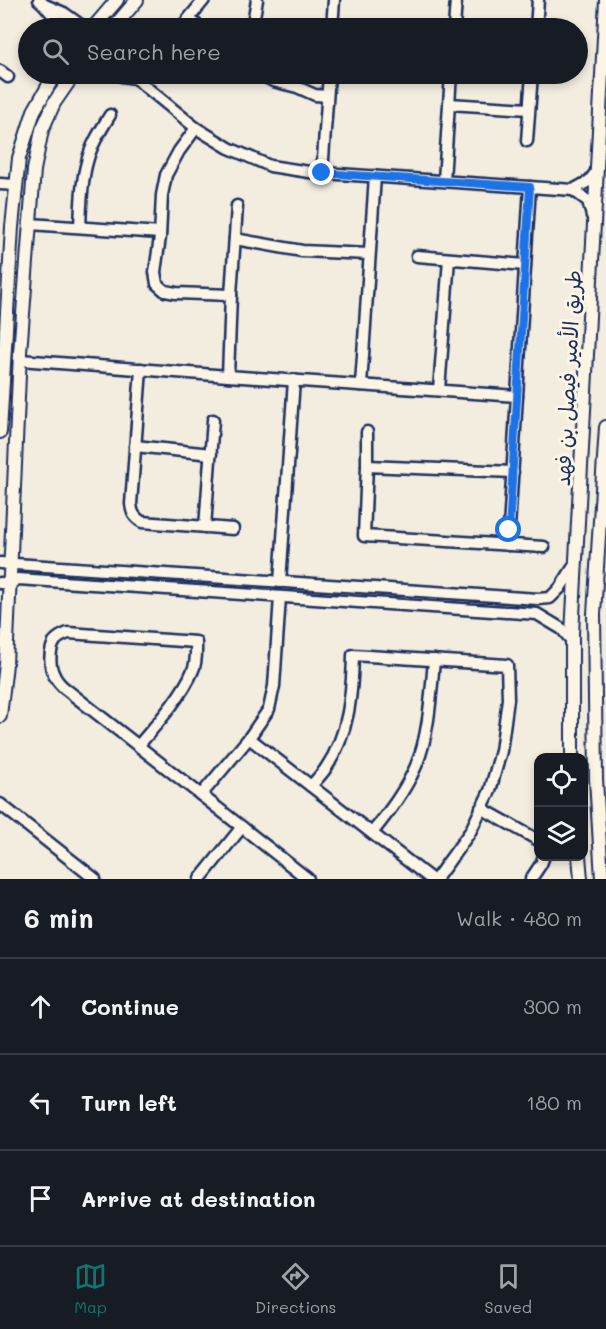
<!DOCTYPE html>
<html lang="en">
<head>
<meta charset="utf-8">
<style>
  :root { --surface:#171b24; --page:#242831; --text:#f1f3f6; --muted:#9ea1a6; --line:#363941; --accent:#0f766e }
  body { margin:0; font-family:Mali,"Playpen Sans Arabic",sans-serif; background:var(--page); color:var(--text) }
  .controls { position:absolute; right:18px; bottom:18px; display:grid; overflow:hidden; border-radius:12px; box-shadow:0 3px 9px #0003 }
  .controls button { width:54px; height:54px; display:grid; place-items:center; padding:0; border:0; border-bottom:2px solid var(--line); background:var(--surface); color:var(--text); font:30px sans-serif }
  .stop { position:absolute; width:18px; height:18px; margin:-14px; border:4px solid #1a73e8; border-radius:50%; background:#fff }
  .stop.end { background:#1a73e8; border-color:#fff; box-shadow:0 2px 6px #0008 }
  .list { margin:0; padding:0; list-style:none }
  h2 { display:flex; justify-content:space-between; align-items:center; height:78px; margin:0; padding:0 24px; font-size:26px }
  h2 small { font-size:20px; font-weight:400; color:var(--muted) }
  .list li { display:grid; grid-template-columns:39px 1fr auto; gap:18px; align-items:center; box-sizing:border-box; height:96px; padding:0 24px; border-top:2px solid var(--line) }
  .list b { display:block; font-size:22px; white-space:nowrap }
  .list em { font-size:20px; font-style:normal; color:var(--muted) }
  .icon { flex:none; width:33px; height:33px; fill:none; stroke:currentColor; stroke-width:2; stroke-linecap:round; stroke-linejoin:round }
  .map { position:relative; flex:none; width:606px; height:879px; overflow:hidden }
  .search { position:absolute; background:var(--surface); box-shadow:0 3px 9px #0003; left:18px; right:18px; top:18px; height:66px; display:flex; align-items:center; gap:15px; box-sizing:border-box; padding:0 21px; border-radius:33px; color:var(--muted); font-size:22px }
  .sheet { height:366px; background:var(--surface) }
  nav { display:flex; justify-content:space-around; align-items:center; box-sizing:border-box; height:84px; border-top:2px solid var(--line); background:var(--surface); font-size:16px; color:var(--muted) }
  nav a { display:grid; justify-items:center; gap:3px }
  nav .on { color:var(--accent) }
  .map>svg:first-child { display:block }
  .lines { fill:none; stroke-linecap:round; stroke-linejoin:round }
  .minor-casing { stroke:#1b2f5e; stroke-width:15 }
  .major-casing { stroke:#1b2f5e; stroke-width:16 }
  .minor { stroke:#fcf5e5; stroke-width:10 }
  .major { stroke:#fcf5e5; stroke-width:12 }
  .route { stroke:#1a73e8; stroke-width:8 }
  .labels { text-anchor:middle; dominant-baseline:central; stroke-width:6; stroke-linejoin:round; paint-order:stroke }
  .street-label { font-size:21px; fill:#1b2f5e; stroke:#fcf5e5 }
</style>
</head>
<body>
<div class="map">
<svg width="606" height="879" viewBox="0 0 606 879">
  <rect width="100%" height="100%" fill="#f3ede0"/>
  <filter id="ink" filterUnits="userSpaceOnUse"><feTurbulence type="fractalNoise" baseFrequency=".0167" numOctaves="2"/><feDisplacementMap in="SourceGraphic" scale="12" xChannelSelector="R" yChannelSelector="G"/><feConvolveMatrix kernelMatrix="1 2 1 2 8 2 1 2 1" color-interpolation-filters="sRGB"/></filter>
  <g filter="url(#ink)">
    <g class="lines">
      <defs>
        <g id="minor">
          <path d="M 39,0 C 49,8 55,20 65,28"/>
          <polyline points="45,5 64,13 85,28"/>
          <polyline points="189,19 201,28"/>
          <polyline points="181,28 204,0"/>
          <polyline points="252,28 257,0"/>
          <polyline points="332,28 334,0"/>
          <polyline points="454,28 456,0"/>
          <polyline points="536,28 538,0"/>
          <polyline points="0,71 8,77"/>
          <polyline points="119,74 122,76 135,78 133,74"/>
          <polyline points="260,74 273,81 297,87 315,95 327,96"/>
          <polyline points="135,78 196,128 229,148 270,166 309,172 573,190"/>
          <polyline points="449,104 529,109"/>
          <polyline points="196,128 179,151 166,175 162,195 160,237 155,272 157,284 165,291 176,293 231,295 228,376 517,396 508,545"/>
          <polyline points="527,141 532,74"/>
          <polyline points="322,173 329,74"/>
          <polyline points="444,180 451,74"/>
          <polyline points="0,184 16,185"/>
          <polyline points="592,216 588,201 573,190 589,181 597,171"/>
          <polyline points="30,224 160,233"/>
          <path d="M 80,227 C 81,206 81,183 87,162 C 91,145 101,130 110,115"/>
          <polyline points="235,239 302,251 369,254"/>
          <polyline points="417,256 525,265"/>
          <polyline points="231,295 237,206"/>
          <polyline points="20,360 228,376"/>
          <path d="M 141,369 L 131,504 C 132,513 134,517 142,522 L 233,529"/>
          <polyline points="361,385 375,176"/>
          <polyline points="439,390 449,259"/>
          <polyline points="517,396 530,187"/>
          <polyline points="367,432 367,466"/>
          <polyline points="135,446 211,454"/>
          <polyline points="513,472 367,466 364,536 544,547"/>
          <polyline points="205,527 213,420"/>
          <polyline points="0,563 538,599 550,598 560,588 576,563"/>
          <polyline points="280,582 294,380"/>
          <polyline points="0,583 10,584 18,579 537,614 562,629 572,641"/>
          <polyline points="280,597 274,686 269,709 249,738 431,879"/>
          <polyline points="249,738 201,795 308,879"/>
          <path d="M 138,746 C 156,725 183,695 193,670 C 197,662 196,651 196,642 L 68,633 C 63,635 58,637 55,641 C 49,650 49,666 54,675 C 56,680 60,684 63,687 L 201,795"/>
          <path d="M 311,786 C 316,780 322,774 326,768 C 349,734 352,694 353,655 L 507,665 L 508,699 L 501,751 L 490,791 L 470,832 L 436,879"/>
          <polyline points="0,804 95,879"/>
          <polyline points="481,808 538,840"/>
          <path d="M 372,833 C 389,812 405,791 416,766 C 429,736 431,693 434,660"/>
          <polyline points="200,879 242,827"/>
          <polyline points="531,879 541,864 544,856"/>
        </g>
        <g id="major">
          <polyline points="93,28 117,0"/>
          <polyline points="113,28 137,0"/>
          <polyline points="0,432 12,227 19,158 34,111 55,74"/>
          <polyline points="0,716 6,664 20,353 34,170 42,130 54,103 74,74"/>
          <polyline points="572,758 572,634 606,0"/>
          <polyline points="579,856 581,879"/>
          <polyline points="602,879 596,779 594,614 606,427"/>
        </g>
      </defs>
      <use href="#minor" class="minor-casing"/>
      <use href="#major" class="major-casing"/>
      <use href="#minor" class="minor"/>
      <use href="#major" class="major"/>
    </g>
  </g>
  <g class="lines" filter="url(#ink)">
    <polyline class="route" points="322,173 530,187 509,530"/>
  </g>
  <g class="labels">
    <g class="street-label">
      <text transform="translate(567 378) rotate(-87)">طريق الأمير فيصل بن فهد</text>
    </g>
  </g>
</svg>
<div class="controls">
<button><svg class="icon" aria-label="locate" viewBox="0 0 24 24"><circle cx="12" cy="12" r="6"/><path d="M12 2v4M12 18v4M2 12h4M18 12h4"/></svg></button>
<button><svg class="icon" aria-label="layers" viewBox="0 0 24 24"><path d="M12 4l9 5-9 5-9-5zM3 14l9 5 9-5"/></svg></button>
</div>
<div class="stop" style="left:509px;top:530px"></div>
<div class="stop end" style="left:322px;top:173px"></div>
<div class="search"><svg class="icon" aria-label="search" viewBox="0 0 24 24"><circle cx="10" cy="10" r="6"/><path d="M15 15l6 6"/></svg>Search here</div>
</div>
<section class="sheet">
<h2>6 min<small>Walk · 480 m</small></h2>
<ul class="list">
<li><svg class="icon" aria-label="ahead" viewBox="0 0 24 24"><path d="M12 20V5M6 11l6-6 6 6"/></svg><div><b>Continue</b></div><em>300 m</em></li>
<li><svg class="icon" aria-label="left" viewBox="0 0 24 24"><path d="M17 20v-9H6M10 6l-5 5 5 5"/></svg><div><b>Turn left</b></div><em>180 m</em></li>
<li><svg class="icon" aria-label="arrive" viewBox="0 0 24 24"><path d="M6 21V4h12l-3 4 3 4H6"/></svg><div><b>Arrive at destination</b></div></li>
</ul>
</section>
<nav>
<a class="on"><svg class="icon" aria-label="map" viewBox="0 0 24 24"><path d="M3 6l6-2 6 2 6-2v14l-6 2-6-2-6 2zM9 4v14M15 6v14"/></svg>Map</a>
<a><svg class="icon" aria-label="directions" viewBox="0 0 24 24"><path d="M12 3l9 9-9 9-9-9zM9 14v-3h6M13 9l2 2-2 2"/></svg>Directions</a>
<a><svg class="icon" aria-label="saved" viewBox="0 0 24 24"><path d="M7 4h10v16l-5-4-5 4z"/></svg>Saved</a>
</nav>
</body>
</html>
